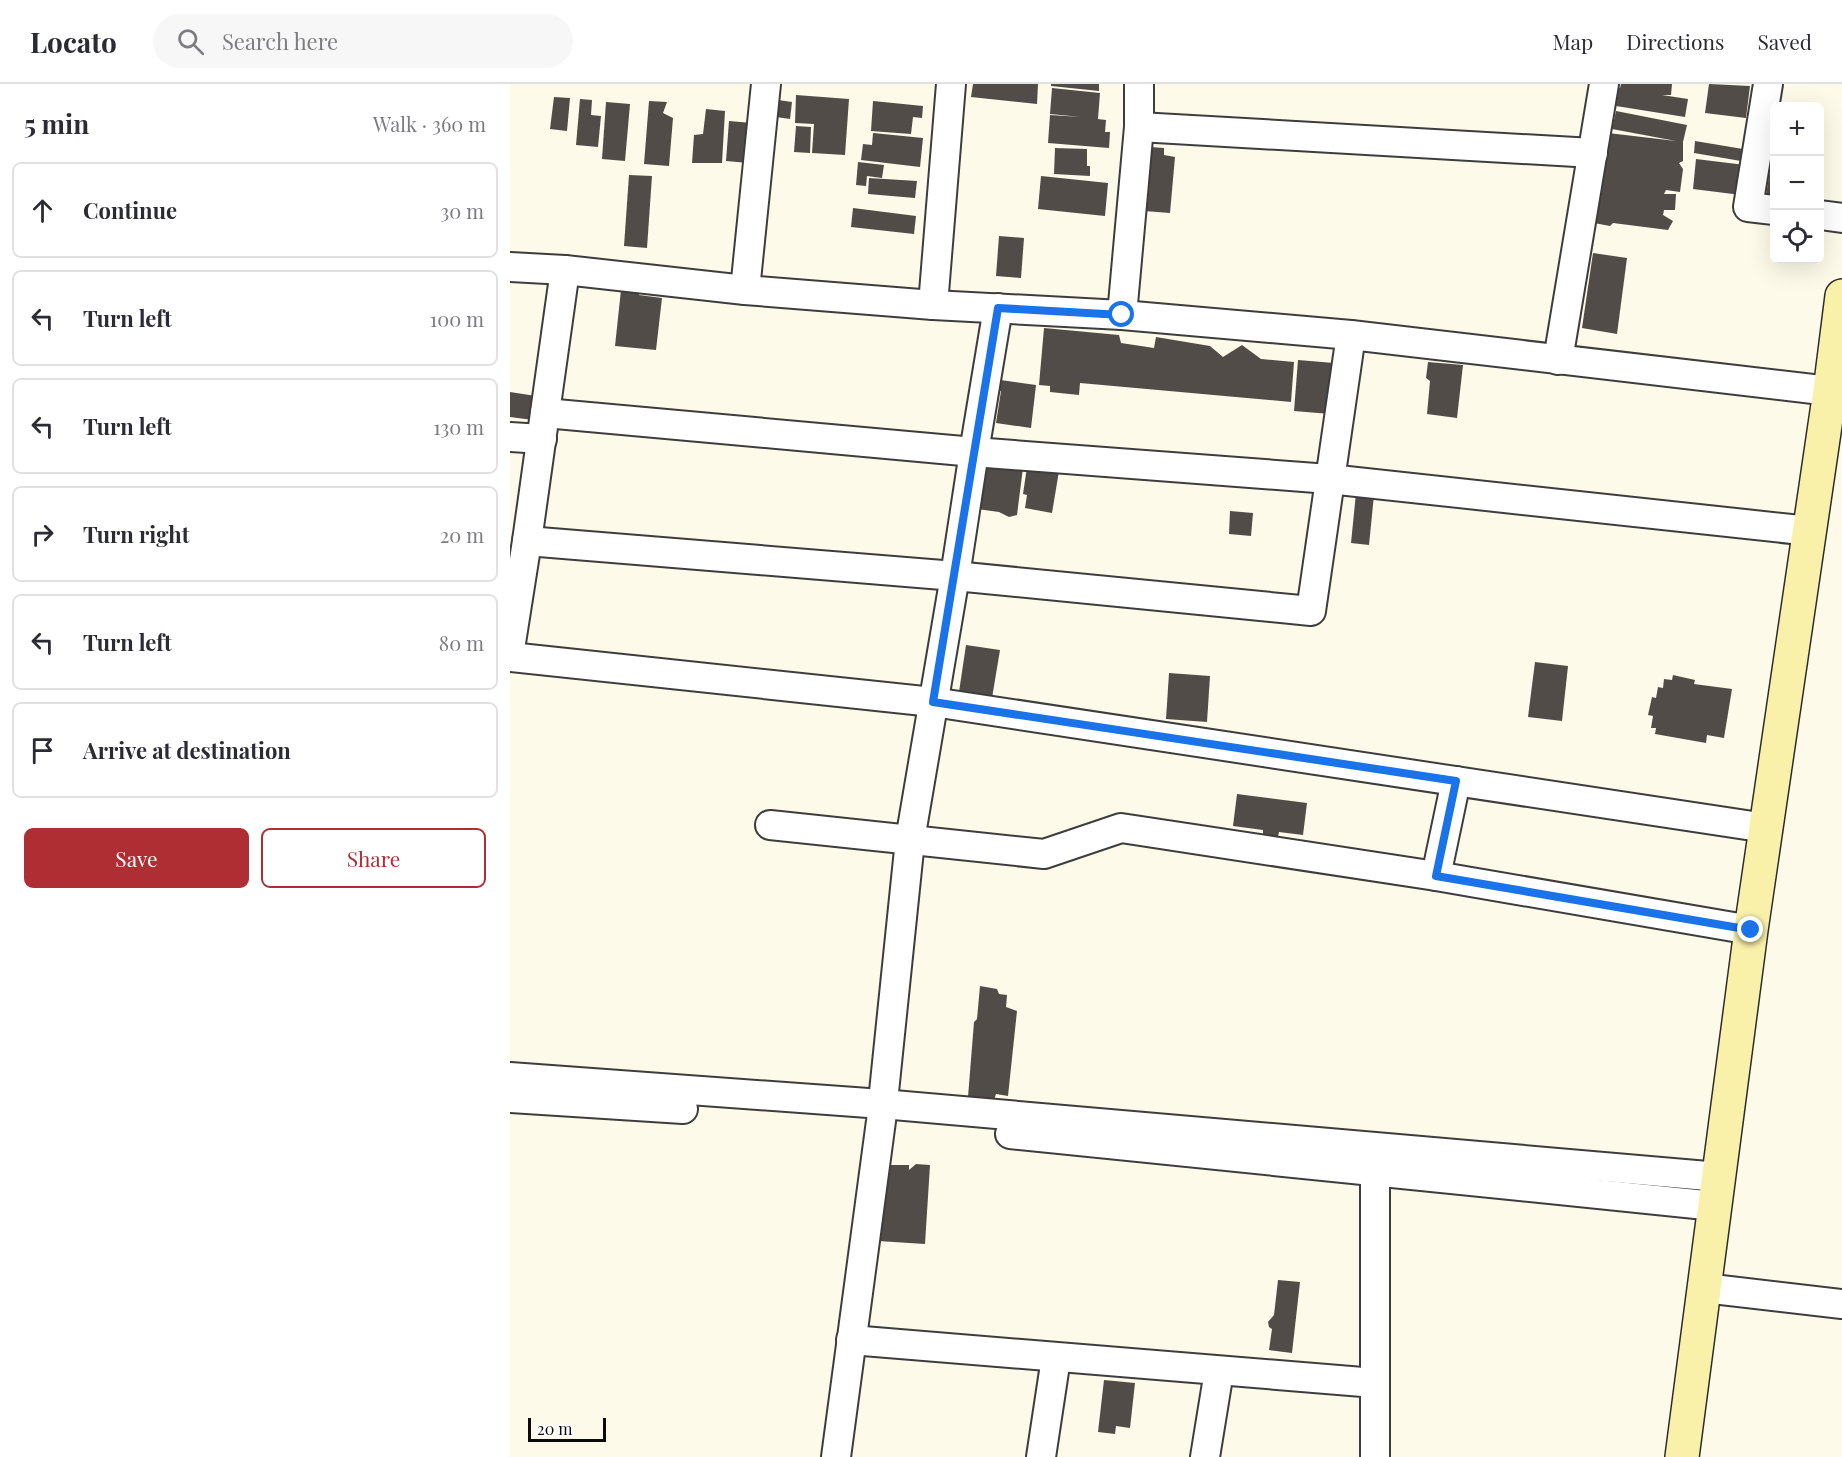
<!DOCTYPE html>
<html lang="en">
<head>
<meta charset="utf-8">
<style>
  :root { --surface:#fff; --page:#f7f7f7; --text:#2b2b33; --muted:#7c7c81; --line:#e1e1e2; --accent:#af2e34 }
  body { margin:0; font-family:"Playfair Display",serif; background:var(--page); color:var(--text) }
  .controls { position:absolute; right:18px; top:18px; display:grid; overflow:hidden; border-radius:9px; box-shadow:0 6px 24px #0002 }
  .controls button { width:54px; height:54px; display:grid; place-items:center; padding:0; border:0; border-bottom:2px solid var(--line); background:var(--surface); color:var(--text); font:30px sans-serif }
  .scale { position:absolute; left:18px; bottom:15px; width:78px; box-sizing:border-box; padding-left:6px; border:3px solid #0a0a0a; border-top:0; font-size:16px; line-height:21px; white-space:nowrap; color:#0a0a0a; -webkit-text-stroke:4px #fff; paint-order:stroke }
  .stop { position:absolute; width:18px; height:18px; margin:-14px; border:4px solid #1a73e8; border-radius:50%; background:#fff }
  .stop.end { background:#1a73e8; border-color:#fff; box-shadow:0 2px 6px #0008 }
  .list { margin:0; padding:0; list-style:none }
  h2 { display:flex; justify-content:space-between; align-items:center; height:78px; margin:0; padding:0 24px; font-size:26px }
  h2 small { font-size:20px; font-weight:400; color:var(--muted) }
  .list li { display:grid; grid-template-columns:39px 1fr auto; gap:18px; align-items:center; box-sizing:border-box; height:96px; margin:0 12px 12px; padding:0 12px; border:2px solid var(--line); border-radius:9px }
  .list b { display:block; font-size:22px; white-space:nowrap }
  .list em { font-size:20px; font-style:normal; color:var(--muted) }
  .actions { display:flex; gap:12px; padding:18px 24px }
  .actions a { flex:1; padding:14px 0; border:2px solid var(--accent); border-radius:9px; text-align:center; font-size:21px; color:var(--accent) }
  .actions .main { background:var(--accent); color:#fff }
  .icon { flex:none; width:33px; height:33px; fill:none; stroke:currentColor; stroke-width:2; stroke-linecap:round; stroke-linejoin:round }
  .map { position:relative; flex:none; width:1332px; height:1373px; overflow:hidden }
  header { display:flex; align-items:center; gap:36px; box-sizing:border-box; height:84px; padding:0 30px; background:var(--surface); border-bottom:2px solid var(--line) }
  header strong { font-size:28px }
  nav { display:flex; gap:33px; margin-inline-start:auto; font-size:21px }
  .search { width:420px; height:54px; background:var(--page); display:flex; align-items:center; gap:15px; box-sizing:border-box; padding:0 21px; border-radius:33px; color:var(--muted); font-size:22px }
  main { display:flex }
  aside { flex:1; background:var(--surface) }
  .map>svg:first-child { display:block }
  .building { fill:#524c48 }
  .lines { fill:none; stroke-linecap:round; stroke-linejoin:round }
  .street-casing { stroke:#3d3d3d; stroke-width:32 }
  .secondary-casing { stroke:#2c2c2c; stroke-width:36 }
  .street { stroke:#fff; stroke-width:28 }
  .secondary { stroke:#f9f0a9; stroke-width:33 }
  .route { stroke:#1a73e8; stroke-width:8 }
</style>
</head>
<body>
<header>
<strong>Locato</strong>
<div class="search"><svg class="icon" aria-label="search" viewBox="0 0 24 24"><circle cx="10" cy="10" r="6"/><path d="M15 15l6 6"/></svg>Search here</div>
<nav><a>Map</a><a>Directions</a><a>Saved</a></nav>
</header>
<main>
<aside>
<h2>5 min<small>Walk · 360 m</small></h2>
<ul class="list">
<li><svg class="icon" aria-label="ahead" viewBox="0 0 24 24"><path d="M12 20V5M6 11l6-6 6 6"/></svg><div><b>Continue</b></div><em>30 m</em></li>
<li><svg class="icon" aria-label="left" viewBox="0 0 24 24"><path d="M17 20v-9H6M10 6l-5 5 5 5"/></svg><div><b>Turn left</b></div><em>100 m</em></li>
<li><svg class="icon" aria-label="left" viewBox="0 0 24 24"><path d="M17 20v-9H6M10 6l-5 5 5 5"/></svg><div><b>Turn left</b></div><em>130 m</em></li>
<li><svg class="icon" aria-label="right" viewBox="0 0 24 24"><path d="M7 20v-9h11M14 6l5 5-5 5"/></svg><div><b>Turn right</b></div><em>20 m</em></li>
<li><svg class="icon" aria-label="left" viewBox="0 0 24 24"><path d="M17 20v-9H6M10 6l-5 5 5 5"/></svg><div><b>Turn left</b></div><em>80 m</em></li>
<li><svg class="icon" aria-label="arrive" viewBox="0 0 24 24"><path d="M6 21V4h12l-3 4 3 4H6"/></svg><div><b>Arrive at destination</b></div></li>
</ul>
<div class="actions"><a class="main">Save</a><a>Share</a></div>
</aside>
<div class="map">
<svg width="1332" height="1373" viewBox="0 0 1332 1373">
  <rect width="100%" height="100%" fill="#fdfae9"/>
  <g class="building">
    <polygon points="463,0 528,0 527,20 461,13"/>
    <polygon points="541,0 589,0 589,7 541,2"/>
    <polygon points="1111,0 1162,0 1161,11 1152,11 1178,15 1175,33 1106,22 1108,4 1110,4"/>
    <polygon points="1199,0 1240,2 1236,34 1195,29"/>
    <polygon points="542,4 590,9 588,35 596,36 595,48 600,48 599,64 538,59 540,31 571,33 540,30"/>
    <polygon points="286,11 339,15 335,71 302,69 304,40 285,39"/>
    <polygon points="44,13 60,14 57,47 40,45"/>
    <polygon points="70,15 82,16 81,31 91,32 88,63 66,61"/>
    <polygon points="268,16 282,18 280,35 266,33"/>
    <polygon points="139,17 157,18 153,29 163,34 159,82 134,80"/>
    <polygon points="363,17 413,22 412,34 403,33 401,50 361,47"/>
    <polygon points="96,18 120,20 115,77 92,75"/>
    <polygon points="196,25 215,27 212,79 182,79 184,51 193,50"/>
    <polygon points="1106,27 1177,41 1173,58 1173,77 1169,79 1173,85 1170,108 1156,106 1154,110 1166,110 1165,126 1154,126 1153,131 1163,137 1158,146 1103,139 1100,142 1084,139 1098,49 1166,57 1102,45"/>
    <polygon points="219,37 242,39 238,79 216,77"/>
    <polygon points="286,42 301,43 300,69 284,68"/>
    <polygon points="363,49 413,54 410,83 351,76 353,60 362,61"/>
    <polygon points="1185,57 1233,65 1231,77 1184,69"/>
    <polygon points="640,63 654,64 654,71 665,73 660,129 634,127"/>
    <polygon points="545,64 577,65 577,82 580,82 580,92 544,90"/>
    <polygon points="1186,75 1235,81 1231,111 1183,105"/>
    <polygon points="348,78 374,81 372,94 357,92 356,102 346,101"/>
    <polygon points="1261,78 1264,78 1264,113 1256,112"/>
    <polygon points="119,91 142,92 137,164 114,162"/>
    <polygon points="531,92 598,99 595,132 528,125"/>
    <polygon points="359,94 407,97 405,114 358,110"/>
    <polygon points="343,124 406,132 404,150 341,143"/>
    <polygon points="489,152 514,154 511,194 486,192"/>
    <polygon points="1083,169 1117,174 1107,250 1072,244"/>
    <polygon points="111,206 129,208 129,211 152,214 146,266 105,262"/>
    <polygon points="534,244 609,251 611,259 644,264 646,253 700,262 713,273 732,261 751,275 784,278 781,318 570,299 569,311 540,308 540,302 529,301"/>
    <polygon points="788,276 824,279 820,330 784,327"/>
    <polygon points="918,278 953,281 947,334 917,330 920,297 916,294"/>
    <polygon points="484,295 526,301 521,344 486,339 491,307 483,306"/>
    <polygon points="0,308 26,312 23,336 0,333"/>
    <polygon points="475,370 514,376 507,431 499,433 489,428 467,425"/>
    <polygon points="550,381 542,429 515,424 517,411 513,410 517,383"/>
    <polygon points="846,409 864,411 859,461 841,459"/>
    <polygon points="720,427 743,429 741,452 719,450"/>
    <polygon points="456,561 490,566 482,614 449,608"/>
    <polygon points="1025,578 1058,582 1052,637 1018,633"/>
    <polygon points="659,589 700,592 697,638 656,635"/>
    <polygon points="1163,591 1185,596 1184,600 1222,605 1214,654 1197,651 1196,659 1145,650 1146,644 1141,644 1143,632 1138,631 1142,613 1146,614 1148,603 1153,604 1154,595 1162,596"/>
    <polygon points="727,710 797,719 793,751 769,748 768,753 753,751 753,746 723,742"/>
    <polygon points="470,902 487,905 489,910 497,911 496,923 507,927 498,1012 486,1010 484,1016 458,1013 464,938 467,935"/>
    <polygon points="406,1080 420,1081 415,1160 368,1157 371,1117 376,1114 376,1081 399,1081 399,1086"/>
    <polygon points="768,1196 790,1198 782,1269 759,1266 762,1245 759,1243 758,1238 764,1231"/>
    <polygon points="594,1296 625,1299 620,1344 606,1342 605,1350 588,1348"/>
  </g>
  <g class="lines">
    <defs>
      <g id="street">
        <polyline points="1258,0 1238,123 1264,126"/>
        <polyline points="629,43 1083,69"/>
        <polyline points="1310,131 1332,134"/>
        <polyline points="0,183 55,186 235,206 423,221 612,231 841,251 1320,307"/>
        <polyline points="235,206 256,0"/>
        <polyline points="423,221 441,0"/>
        <polyline points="612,231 629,43 629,0"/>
        <polyline points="1048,276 1094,0"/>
        <polyline points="35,329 464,368 819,395 1300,447"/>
        <polyline points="0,353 32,355"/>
        <polyline points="17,457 445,492 801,527 841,251"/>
        <polyline points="0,565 17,457 55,186"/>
        <polyline points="0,573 423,618 1256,744"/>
        <polyline points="260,741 534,770 611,744 926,792 946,697"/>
        <polyline points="926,792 1241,846"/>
        <polyline points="0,993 372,1020 1209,1093"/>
        <polyline points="0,1014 173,1025"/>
        <polyline points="500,1050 1205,1122"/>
        <polyline points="865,1068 865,1373"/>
        <polyline points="1194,1204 1332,1220"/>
        <polyline points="341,1256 865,1299"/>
        <polyline points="326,1373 371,1037 400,756 445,492 464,368 488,224"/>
        <polyline points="531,1373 546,1274"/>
        <polyline points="695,1373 709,1287"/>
      </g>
      <polyline id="secondary" points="1172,1373 1241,846 1320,307 1332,212"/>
    </defs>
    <use href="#street" class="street-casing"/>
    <use href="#secondary" class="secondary-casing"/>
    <use href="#street" class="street"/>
    <use href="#secondary" class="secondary"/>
  </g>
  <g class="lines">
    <polyline class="route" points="612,231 488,224 423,618 946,697 926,792 1241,846"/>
  </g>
</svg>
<div class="controls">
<button>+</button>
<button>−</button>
<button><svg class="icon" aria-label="locate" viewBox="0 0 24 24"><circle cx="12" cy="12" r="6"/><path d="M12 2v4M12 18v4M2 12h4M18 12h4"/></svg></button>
</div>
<div class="scale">20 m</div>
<div class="stop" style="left:612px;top:231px"></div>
<div class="stop end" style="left:1241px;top:846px"></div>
</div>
</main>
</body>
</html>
